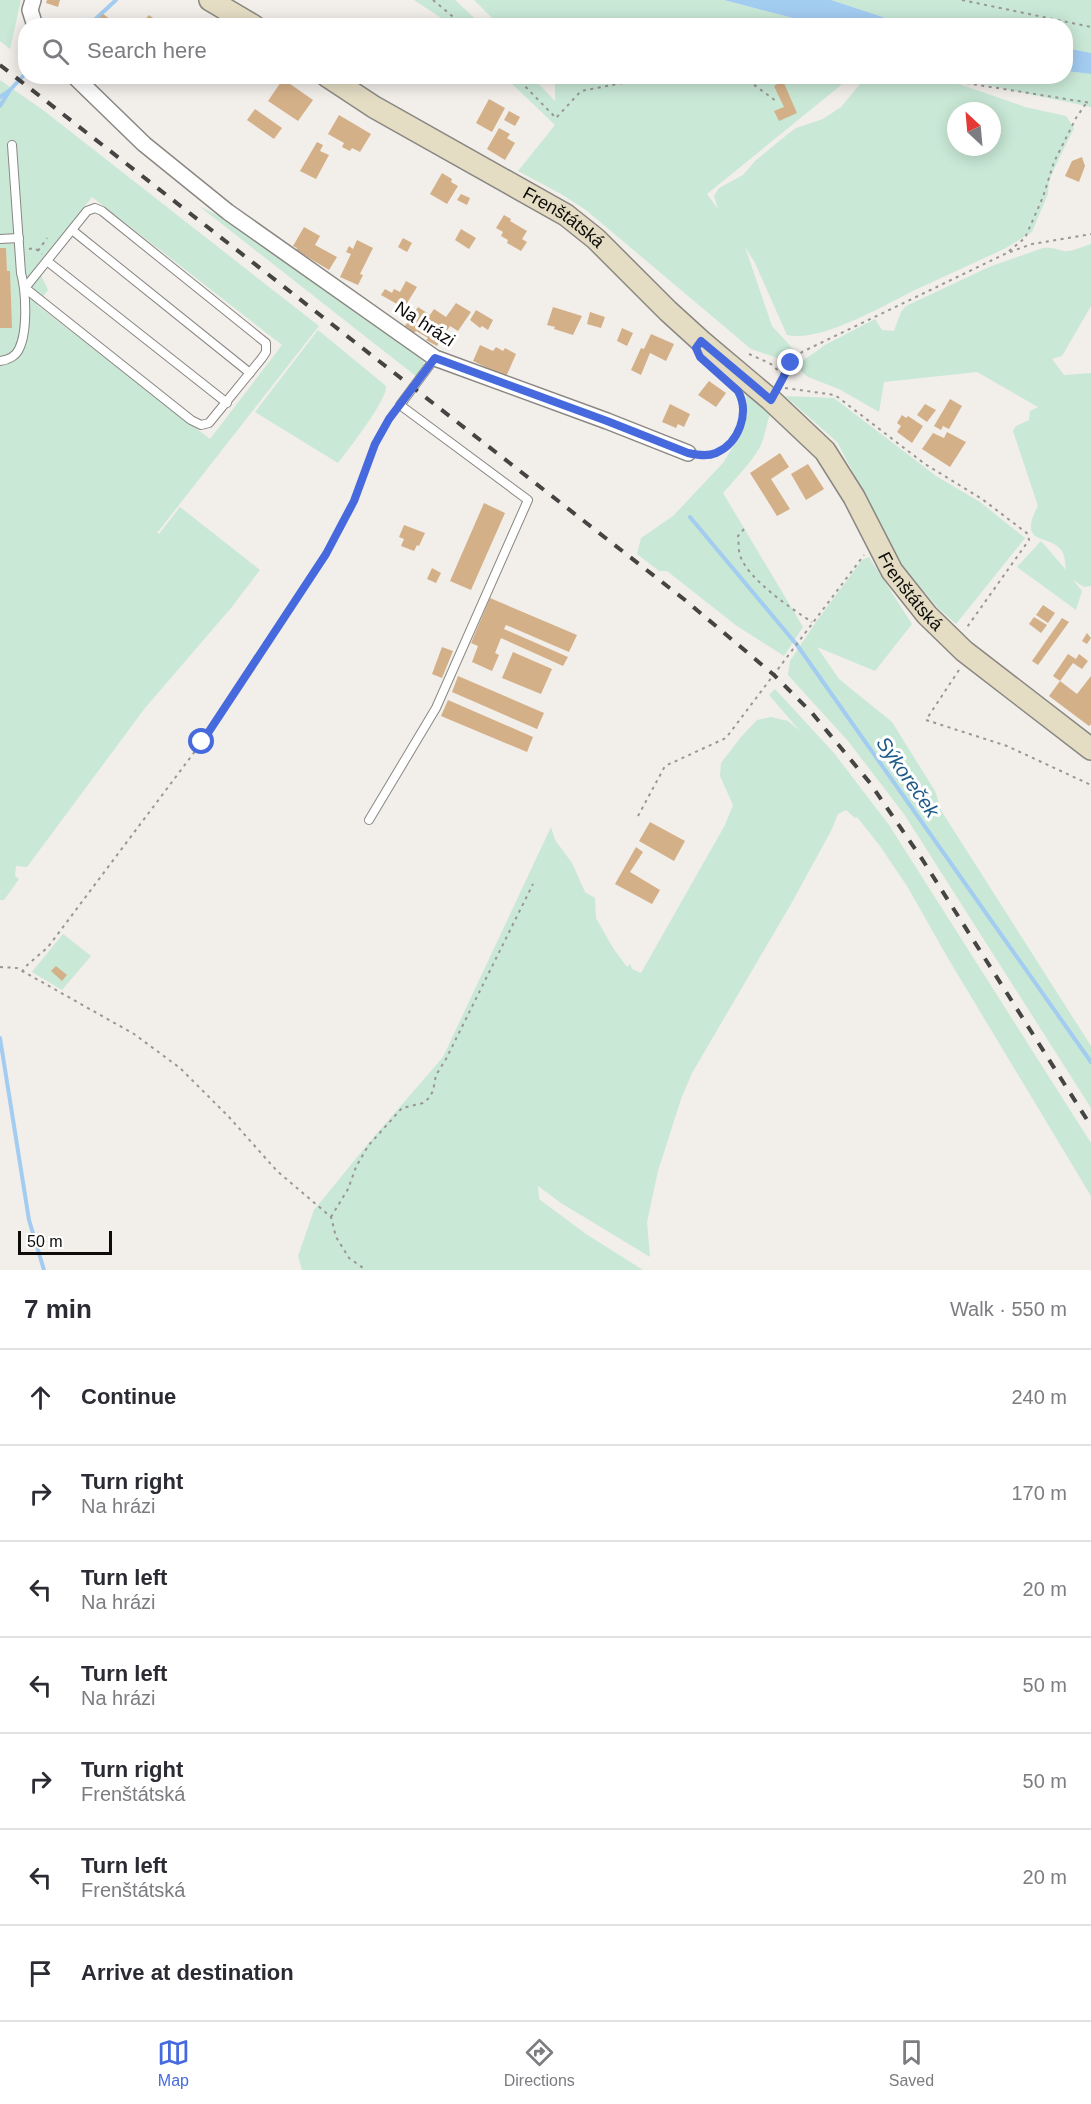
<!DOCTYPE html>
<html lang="en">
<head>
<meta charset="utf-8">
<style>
  :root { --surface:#fff; --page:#f2f2f3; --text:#2b2b33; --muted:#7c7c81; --line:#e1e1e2; --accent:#466add }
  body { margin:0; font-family:Helvetica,sans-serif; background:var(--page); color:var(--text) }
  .compass { position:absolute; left:947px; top:102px; width:54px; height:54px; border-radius:50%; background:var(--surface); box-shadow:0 3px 15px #0003; rotate:334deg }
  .scale { position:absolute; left:18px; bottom:15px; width:94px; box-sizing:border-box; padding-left:6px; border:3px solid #0d0c0a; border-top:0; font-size:16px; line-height:21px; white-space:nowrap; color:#0d0c0a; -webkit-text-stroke:4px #fff; paint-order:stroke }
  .stop { position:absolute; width:18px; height:18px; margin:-14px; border:4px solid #466add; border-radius:50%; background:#fff }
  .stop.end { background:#466add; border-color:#fff; box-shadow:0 2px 6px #0008 }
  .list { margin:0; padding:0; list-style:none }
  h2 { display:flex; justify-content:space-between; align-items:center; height:78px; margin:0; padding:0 24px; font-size:26px }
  h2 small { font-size:20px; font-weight:400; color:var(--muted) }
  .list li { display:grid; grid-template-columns:39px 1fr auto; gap:18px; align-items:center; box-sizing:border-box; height:96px; padding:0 24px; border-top:2px solid var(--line) }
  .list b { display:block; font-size:22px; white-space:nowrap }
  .list p { margin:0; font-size:20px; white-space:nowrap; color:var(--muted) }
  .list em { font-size:20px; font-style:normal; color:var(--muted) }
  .icon { flex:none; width:33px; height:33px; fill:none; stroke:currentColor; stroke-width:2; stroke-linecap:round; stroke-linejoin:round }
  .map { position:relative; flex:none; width:1091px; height:1270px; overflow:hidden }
  .search { position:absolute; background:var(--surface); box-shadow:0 3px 15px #0003; left:18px; right:18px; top:18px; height:66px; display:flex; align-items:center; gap:15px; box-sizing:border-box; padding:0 21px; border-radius:24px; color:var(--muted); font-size:22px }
  .sheet { height:750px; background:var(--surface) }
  nav { display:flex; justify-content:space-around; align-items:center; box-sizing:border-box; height:84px; border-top:2px solid var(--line); background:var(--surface); font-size:16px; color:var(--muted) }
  nav a { display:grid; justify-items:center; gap:3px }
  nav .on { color:var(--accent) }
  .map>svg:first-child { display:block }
  .green { fill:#c9e8d6; fill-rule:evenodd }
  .water { fill:#a3ccf1 }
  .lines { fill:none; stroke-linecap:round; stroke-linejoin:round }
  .stream { stroke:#a3ccf1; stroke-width:4 }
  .building { fill:#d4b088 }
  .lane-casing { stroke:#8a8783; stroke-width:10 }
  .street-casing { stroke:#8a8783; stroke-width:18 }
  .secondary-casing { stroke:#8a8783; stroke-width:24 }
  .path { stroke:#999693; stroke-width:2; stroke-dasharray:3 4.5; stroke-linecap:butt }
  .lane { stroke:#fff; stroke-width:8 }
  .street { stroke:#fff; stroke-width:15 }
  .secondary { stroke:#e4dcc3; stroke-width:21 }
  .rail { stroke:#464442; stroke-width:4; stroke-dasharray:10 10; stroke-linecap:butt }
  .route { stroke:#466add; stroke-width:8 }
  .labels { text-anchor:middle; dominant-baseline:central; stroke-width:6; stroke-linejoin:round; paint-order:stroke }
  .street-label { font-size:18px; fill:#0d0c0a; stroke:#fff }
  .water-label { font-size:20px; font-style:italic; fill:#1f5a89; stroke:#fff }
</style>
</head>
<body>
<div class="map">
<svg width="1091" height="1270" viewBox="0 0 1091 1270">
  <rect width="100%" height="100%" fill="#f2eeea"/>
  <g class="green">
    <polygon points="0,0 21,0 10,49 0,41"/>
    <polygon points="414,0 455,0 482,25 452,25"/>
    <polygon points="474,0 724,0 820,25 499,25"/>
    <polygon points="831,0 1091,0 1091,53 1066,48 1066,26 920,25 895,21"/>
    <polygon points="1066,71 1091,74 1091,107 948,77 1066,76"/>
    <path d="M 505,77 L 532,77 L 555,101 L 555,83 L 549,77 L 851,77 L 707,194 L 718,209 L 714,196 L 719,188 L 743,175 L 755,161 L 788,134 L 796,128 L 823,119 L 841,107 L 866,77 L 939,77 L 1025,107 L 1066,116 L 1074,128 L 1055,167 L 1049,181 L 1048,194 L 1032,232 L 1006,248 C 976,262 947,275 917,289 C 886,304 821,343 787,335 L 755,263 L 745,247 L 772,326 L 795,351 L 786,361 L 751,349 L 586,210 L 561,194 L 518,171 L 555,125 ZM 956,111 L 992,111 L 992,147 L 956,147 Z"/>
    <path d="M 0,80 L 43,110 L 319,326 L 157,533 L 159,534 L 180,507 L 260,570 L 231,608 L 145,708 L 27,867 L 16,866 L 15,876 L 19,879 L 4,900 L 0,900 L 0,328 L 11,328 L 10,271 L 7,271 L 6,248 L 0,248 ZM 92,197 L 282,345 L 210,439 L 37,305 L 48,290 L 41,275 L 35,270 Z"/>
    <polygon points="199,206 256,235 425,356 423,367 417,377"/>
    <path d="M 1091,244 L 1091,306 L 1062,356 L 1052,359 L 1064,375 L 1091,373 L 1091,586 L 1084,587 L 1073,580 L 1082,591 L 1076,610 L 1017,567 L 1041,541 L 1066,570 C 1065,563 1065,556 1062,551 C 1051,533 1016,547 1038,506 L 1013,431 L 1016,426 L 1029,420 L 1030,411 L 1038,407 L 977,372 L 884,382 L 879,412 L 839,389 L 808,377 L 802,372 L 800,366 C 804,356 816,354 823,346 L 875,319 L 882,330 L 894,331 L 901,312 L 906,306 L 989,267 L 1043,248 C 1051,247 1056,249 1063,251 C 1072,252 1082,247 1091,244 Z"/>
    <path d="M 318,330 L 386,386 C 388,399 348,450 338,463 L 255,412 Z"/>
    <path d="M 746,389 L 772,410 C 766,422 766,435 760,447 C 750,464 735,479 723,493 L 803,627 L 784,656 L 737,626 L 667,571 L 659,571 L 637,554 L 641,538 L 673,516 L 723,463 L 742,432 L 747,415 Z"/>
    <polygon points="785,396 834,398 936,476 980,502 1025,538 956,624 938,608 903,566 837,442"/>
    <polygon points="869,557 912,624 875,671 817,647 839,679 892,722 935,791 942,812 1091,1046 1091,1108 904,814 848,741 788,675 790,661 816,622 862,560"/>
    <polygon points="775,689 834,753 889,825 1091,1143 1091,1196 949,960 907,886 880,846 857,817 855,818 846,810 838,814 831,831 791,904 692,1073 681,1099 658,1171 647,1222 650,1257 561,1203 538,1186 539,1199 586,1234 643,1270 302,1270 298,1256 314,1210 367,1145 443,1057 551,827 555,840 572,863 585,892 595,898 596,918 613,948 627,967 630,964 632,969 641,973 725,825 733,805 720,776 721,763 741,737 757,720 771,717 788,721 800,731 769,695"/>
    <polygon points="63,934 91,956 62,990 32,972"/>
  </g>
  <g class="water">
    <polygon points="724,0 831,0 895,21 920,25 820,25"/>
    <polygon points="1066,48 1091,53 1091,74 1066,71"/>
  </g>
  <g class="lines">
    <g class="stream">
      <polyline points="88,26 116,0"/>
      <polyline points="0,97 9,91"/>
      <polyline points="0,106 10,90 26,73"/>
      <polyline points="690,517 797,645 1091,1062"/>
      <polyline points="0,1038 29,1220 44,1270"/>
    </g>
  </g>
  <g class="building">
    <polygon points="47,0 60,0 58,7 46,3"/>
    <polygon points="103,14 114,22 112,26 92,26"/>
    <polygon points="149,15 164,26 135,26 138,22 141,24"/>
    <polygon points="283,79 313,100 298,121 268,101"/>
    <polygon points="783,81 797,113 779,121 774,111 784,107 774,86"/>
    <polygon points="489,99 505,108 492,132 476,123"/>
    <polygon points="255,109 282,128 274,139 247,120"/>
    <polygon points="509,111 520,117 515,126 504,120"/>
    <polygon points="339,115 371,134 360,152 352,148 350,151 342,147 344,143 328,134"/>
    <polygon points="499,128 510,134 507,138 515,143 505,160 487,149"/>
    <polygon points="317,142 323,145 320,151 329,155 316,179 300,171"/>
    <polygon points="1082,157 1085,166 1079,182 1065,176 1072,161"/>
    <polygon points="442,173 452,179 451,182 458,186 447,204 430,194"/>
    <polygon points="461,194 470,198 467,205 457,200"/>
    <polygon points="504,215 511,219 510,221 527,231 522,239 527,242 521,251 507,243 508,240 501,236 503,232 496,228"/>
    <polygon points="304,227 320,236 315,245 337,257 329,270 296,250 297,248 293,246"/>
    <polygon points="461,229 476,238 469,249 455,240"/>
    <polygon points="403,238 412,243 407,252 398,247"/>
    <polygon points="357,240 373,248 360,274 363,275 358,285 340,277 351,254 346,252 349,246 353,249"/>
    <polygon points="0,248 6,248 7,271 10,271 12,328 0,328"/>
    <polygon points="406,281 417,287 404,308 381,295 385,289 392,293 394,289 400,292"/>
    <polygon points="456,303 471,312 458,331 450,326 437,346 426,340 428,338 416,331 414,333 405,326 418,307 430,315 434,309 446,317"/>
    <polygon points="553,307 582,316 573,335 554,329 555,327 547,325"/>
    <polygon points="476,310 493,320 488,330 482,326 480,328 470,320"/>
    <polygon points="590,312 605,317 601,328 587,324"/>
    <polygon points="622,328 633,333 627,346 617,341"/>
    <polygon points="651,334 674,344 666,361 650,353 641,375 631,370 641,348 644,349"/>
    <polygon points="480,345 493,351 496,347 503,351 505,348 516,354 506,377 473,361"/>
    <polygon points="709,381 726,393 716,407 698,395"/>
    <polygon points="950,399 962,406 949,429 943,426 941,430 934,426"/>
    <polygon points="670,404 690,414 684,427 678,424 676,428 662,422"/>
    <polygon points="925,404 936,410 927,422 917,415"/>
    <polygon points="902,415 906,418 908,416 923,426 912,443 897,432 901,426 897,423"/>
    <polygon points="947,432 966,442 950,467 922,449 933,433 944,438"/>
    <polygon points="780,453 789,467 771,479 790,509 777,516 750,473"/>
    <polygon points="808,464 824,489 806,500 791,474"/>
    <polygon points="484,503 505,513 471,590 450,581"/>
    <polygon points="404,525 425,533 419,546 417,545 414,551 401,546 404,539 399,537"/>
    <polygon points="432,568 441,573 436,583 427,579"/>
    <polygon points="490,598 577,635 569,652 506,625 504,629 568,657 563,666 501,638 495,653 499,655 492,671 472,662 478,646 471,643"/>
    <polygon points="1043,605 1055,613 1048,623 1036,615"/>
    <polygon points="1034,617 1047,625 1041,633 1029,624"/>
    <polygon points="1062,618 1069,622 1038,665 1032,661"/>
    <polygon points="1087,633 1091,638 1087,644 1082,641"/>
    <polygon points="442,647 453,651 442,678 432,674"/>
    <polygon points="513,652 552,669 541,694 502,678"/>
    <polygon points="1068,654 1076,659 1079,654 1088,661 1082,669 1073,663 1060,681 1053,676"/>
    <polygon points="458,676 544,713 537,729 452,692"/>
    <polygon points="1091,676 1091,724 1089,726 1049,696 1060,681 1077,694"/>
    <polygon points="448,700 533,737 527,752 441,716"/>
    <polygon points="650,822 685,841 674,861 639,841"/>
    <polygon points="636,847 643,852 630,872 660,890 652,904 615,884"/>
    <polygon points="56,966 67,975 62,981 51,971"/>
  </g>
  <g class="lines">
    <defs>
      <g id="lane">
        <polygon points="95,208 102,211 266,343 266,352 262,358 209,423 201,425 191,420 25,288 87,211"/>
        <polyline points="72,230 250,373"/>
        <polyline points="0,239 19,238"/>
        <polyline points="47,261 227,403"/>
        <path d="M 0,361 C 8,360 16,356 19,349 C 28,331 26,291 21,273 L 12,145"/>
        <polyline points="369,820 436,708 528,500 400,405 435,358"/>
      </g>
      <g id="street">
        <polyline points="33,0 30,10 35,26"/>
        <polyline points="74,76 144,144 228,212 435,358 607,421 688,453"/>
      </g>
      <g id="secondary">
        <polyline points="210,0 254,26"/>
        <path id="s1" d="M 327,76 L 374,107 L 566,215 L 596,239 L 668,311 L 701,341 L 771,400 L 825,451 L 854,497 L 892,571 L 927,615 L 964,651 L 1091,749"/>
      </g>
    </defs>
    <use href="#lane" class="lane-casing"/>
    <use href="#street" class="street-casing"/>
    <use href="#secondary" class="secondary-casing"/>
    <g class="path">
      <polyline points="433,0 464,26"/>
      <polyline points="962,0 1091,27"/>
      <polyline points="515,76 556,118 581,91 659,76"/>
      <polyline points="742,76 776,101"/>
      <polyline points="922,76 1091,103"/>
      <polyline points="29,249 35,248 42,254"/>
      <polyline points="38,251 47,238"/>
      <polyline points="1009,251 1025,238 1043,197 1054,162 1076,118 1087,102"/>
      <polyline points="749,354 771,364 784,376"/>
      <polyline points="780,384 791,363 802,352 1007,253 1032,244 1091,234"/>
      <polyline points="785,388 835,395 925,464 982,499 1028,534 1029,540 965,630"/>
      <path d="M 702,456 C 733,451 747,427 741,397"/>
      <path d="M 744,529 L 738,536 C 739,542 738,549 740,555 C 747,579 792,609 812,622"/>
      <polyline points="959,670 926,720 1007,746 1091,785"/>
      <polyline points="638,816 665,766 726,738 864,555"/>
      <polyline points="0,967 17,968 134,1034 180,1068 229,1117 277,1171 331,1217 336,1237 349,1258 366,1270"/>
      <polyline points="22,972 25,967 48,947 202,742 326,553 354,501 375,444 394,413"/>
      <polyline points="331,1217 348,1189 356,1167 368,1146 402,1108 423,1103 429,1098 433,1091 436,1075 446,1059 533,884"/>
    </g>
    <use href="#lane" class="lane"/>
    <use href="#street" class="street"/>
    <use href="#secondary" class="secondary"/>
    <polyline class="rail" points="0,65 685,600 774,675 812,713 870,783 922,859 1091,1126"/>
  </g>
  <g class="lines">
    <path class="route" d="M 202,742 L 326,554 L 354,501 L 375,444 L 389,419 L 435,358 L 607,421 L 688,453 C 697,455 707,457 716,453 C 739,443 750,413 738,391 L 700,357 L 696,348 L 701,341 L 771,400 L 791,363"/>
  </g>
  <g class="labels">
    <g class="street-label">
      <text stroke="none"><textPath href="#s1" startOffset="276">Frenštátská</textPath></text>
      <text transform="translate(425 324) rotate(33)">Na hrázi</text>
      <text stroke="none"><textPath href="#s1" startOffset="792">Frenštátská</textPath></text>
    </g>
    <g class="water-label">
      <text transform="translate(908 777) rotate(55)">Sýkoreček</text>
    </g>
  </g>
</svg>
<svg class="compass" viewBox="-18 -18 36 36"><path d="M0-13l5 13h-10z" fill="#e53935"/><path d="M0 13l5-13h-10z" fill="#7c7c81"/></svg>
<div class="scale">50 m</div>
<div class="stop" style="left:202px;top:742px"></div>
<div class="stop end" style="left:791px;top:363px"></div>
<div class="search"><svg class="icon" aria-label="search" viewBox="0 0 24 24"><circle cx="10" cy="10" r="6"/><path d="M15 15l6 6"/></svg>Search here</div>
</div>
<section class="sheet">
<h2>7 min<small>Walk · 550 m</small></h2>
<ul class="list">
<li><svg class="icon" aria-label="ahead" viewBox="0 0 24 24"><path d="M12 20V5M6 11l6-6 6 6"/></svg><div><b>Continue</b></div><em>240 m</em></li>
<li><svg class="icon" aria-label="right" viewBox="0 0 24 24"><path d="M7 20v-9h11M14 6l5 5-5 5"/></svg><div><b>Turn right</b><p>Na hrázi</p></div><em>170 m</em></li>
<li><svg class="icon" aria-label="left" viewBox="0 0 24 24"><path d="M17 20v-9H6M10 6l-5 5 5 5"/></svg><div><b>Turn left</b><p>Na hrázi</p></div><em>20 m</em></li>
<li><svg class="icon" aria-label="left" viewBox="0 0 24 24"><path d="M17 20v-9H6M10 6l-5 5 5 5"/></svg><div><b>Turn left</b><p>Na hrázi</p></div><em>50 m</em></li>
<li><svg class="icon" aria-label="right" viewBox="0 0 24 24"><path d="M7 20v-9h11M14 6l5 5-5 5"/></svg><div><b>Turn right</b><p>Frenštátská</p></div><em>50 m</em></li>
<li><svg class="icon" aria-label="left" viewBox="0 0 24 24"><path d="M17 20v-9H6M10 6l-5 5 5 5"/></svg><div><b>Turn left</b><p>Frenštátská</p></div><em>20 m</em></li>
<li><svg class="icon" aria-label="arrive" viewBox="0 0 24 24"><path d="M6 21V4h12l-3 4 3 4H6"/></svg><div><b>Arrive at destination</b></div></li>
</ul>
</section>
<nav>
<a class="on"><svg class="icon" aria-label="map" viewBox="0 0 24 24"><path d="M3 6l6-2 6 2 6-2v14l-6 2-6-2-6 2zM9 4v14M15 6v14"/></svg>Map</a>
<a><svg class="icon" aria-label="directions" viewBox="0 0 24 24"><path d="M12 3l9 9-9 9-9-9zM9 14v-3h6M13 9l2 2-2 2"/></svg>Directions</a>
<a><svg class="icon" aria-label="saved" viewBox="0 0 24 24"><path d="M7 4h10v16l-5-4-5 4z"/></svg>Saved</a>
</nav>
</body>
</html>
